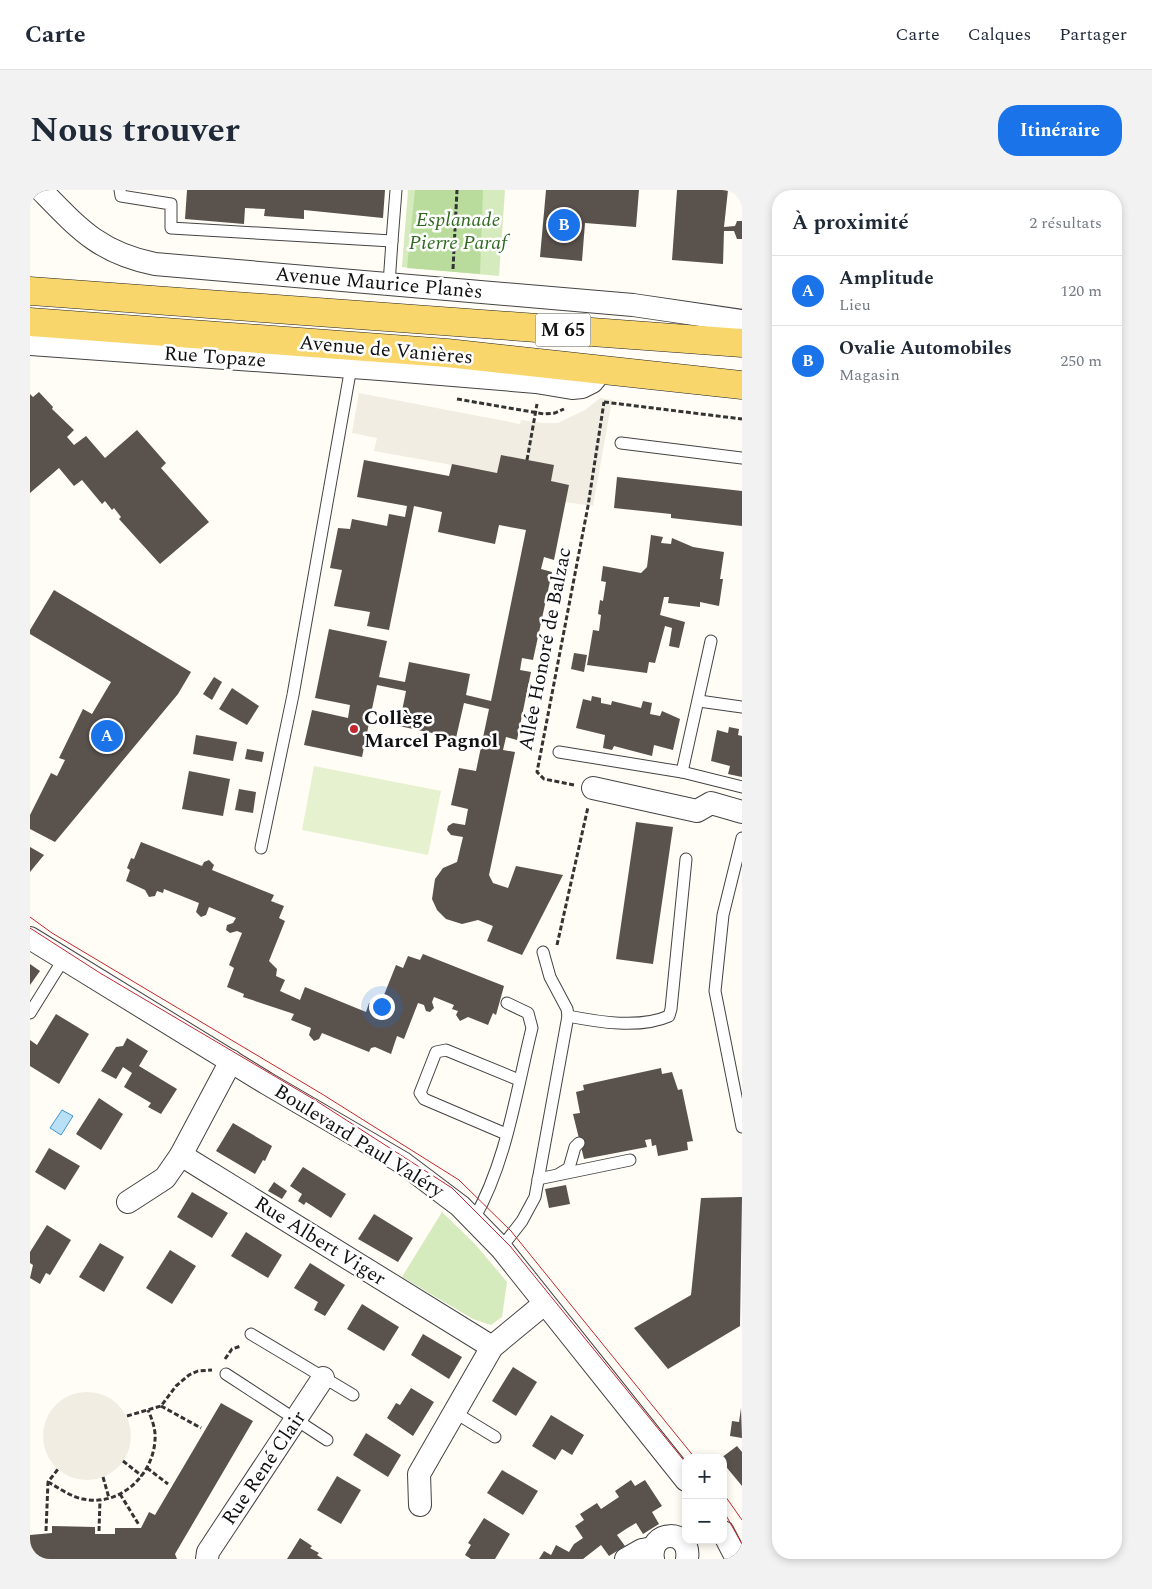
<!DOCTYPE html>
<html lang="fr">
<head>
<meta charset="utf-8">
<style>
  :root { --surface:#fff; --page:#f2f2f3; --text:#1f2937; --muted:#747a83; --line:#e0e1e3; --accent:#1a73e8 }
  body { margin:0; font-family:Spectral,serif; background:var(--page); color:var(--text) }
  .controls { position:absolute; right:15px; bottom:15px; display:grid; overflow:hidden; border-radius:10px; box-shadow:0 2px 8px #0003 }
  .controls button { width:45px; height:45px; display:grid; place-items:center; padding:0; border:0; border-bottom:1px solid var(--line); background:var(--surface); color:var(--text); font:25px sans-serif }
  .you { position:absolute; left:351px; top:816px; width:18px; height:18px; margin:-12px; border:4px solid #fff; border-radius:50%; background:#1a73e8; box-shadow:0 0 0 8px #1a73e833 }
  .badge { display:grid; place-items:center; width:32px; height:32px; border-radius:50%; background:var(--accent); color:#fff; font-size:16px; font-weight:700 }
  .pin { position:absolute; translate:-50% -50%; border:2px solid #fff; box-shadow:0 1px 5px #0006 }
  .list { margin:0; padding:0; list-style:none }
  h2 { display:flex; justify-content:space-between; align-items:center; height:65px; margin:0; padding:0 20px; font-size:21px }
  h2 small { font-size:16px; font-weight:400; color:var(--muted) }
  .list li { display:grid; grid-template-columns:32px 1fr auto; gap:15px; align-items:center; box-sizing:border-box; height:70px; padding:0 20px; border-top:1px solid var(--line) }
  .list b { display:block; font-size:19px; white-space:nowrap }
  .list p { margin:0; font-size:16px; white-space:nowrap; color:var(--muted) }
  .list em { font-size:16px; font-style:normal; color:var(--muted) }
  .map { position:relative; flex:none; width:712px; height:1369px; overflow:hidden; border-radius:20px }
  header { display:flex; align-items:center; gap:30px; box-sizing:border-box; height:70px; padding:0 25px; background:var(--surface); border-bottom:1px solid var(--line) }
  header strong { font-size:24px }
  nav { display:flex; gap:28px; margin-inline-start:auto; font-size:18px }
  .intro { display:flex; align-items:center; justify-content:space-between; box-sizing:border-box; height:120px; padding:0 30px }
  h1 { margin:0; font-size:35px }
  .button { padding:12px 22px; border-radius:20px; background:var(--accent); color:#fff; font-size:18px; font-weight:700 }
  main { display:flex; gap:30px; padding:0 30px }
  aside { flex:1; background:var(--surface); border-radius:20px; box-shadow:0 2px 8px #0003 }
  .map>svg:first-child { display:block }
  .green { fill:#d5ebbd }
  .forest { fill:#b9dc9c }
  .pitch { fill:#e6f2cf }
  .plaza { fill:#f1ede2 }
  .water { fill:#b9e0f7; stroke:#3f96cf }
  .building { fill:#5a524d }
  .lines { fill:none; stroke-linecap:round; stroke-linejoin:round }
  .lane-casing { stroke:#444; stroke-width:13 }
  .street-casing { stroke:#444; stroke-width:24 }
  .primary-casing { stroke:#222; stroke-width:29 }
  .path { stroke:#333; stroke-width:3; stroke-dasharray:5 2.5; stroke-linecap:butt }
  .lane { stroke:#fff; stroke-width:11 }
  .street { stroke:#fff; stroke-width:22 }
  .primary { stroke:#f9d66b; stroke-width:28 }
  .tram { stroke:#c4262e; stroke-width:1 }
  .poi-dot { fill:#c4262e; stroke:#fff; stroke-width:2 }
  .labels { text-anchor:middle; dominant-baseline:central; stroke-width:5; stroke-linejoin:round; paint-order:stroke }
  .shield { fill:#fff; stroke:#585858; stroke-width:1 }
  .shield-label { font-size:19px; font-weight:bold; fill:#111 }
  .park-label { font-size:20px; font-style:italic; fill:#2f6b1f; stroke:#fff }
  .street-label { font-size:20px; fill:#111; stroke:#fff }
  .poi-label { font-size:20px; font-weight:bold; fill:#111; stroke:#fff; text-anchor:start }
</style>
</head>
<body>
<header>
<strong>Carte</strong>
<nav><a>Carte</a><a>Calques</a><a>Partager</a></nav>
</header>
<div class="intro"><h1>Nous trouver</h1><a class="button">Itinéraire</a></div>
<main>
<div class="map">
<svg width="712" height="1369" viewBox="0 0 712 1369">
  <rect width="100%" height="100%" fill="#fffdf5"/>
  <g class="green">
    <polygon points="378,0 475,0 469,86 372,77"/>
    <polygon points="412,1022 445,1054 477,1092 472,1127 461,1135 443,1129 372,1087"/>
  </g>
  <polygon class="forest" points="385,0 453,0 450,84 377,78"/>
  <polygon class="pitch" points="284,576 411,601 398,665 272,640"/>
  <g class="plaza">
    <polygon points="329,203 490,234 491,230 514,233 528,233 555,220 570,208 582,210 563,316 535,312 539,295 521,291 523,275 471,265 467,283 344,261 347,248 322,243"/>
    <circle cx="57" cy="1246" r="44"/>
  </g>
  <polygon class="water" points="32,920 43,926 31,945 20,938"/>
  <g class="building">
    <polygon points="157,0 355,0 353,28 274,20 274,29 234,26 235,19 215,18 214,34 155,29"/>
    <polygon points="516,0 609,0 606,37 555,33 552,71 510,67"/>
    <polygon points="647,0 698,0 694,37 705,36 707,31 712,31 712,49 707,49 704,41 694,41 693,74 642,70"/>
    <polygon points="9,202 23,217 22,219 44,240 37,247 44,255 56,246 75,268 107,240 136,273 131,278 179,332 130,374 89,329 91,327 84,318 82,320 75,311 72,314 52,290 44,296 29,278 0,303 0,204 3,207"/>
    <polygon points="471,265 524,275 521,291 539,295 524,370 514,367 511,379 522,382 503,470 492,468 490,480 501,482 487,550 476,547 473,560 485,562 459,685 463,693 478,698 486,676 533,685 492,765 457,751 463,736 448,730 432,734 416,729 407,720 402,709 405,689 413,678 427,672 433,647 421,645 417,640 418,636 423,633 435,635 438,619 421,615 429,578 446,581 459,519 434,513 426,548 369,536 376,501 347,495 332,567 274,555 282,520 318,528 320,515 285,508 299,439 357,451 349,487 375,492 379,472 440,484 436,505 461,511 496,340 469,335 465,354 408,342 412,322 384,316 359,440 337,436 340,422 304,416 312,380 300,378 308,338 320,339 322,329 357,336 359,324 375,327 377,316 327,307 334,270 419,286 422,274 467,283"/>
    <polygon points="587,287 712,301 712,336 641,328 641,324 584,318"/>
    <polygon points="621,345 633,347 631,353 641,354 642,348 663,357 694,362 690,389 693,389 689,416 670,412 670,417 638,413 639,407 634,407 630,425 655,432 649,458 639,456 642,438 635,436 625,473 619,472 617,483 557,475 563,440 569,441 571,425 568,424 570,410 573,411 576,392 571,391 573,376 611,383 617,377"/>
    <polygon points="24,400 161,482 148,504 25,652 0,639 0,625 21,583 27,586 35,570 29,568 53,519 62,524 81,492 0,444 0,440"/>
    <polygon points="544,463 557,465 554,482 541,479"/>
    <polygon points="184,487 192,492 182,510 173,504"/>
    <polygon points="202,498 229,516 217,535 189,519"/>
    <polygon points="562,506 571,508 571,513 581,515 582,511 611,518 613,511 622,513 620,524 630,526 632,521 650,529 643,560 624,555 622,566 584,556 582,560 573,558 575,545 546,538 553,509 561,511"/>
    <polygon points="699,537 709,539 708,545 712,546 712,587 698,584 700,576 681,571 687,540 698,543"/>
    <polygon points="166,545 207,552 203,571 163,564"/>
    <polygon points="217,559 234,562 232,572 215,569"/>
    <polygon points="159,581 200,589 193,626 152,619"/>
    <polygon points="209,599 226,602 223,623 205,620"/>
    <polygon points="606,632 643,637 623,774 586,769"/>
    <polygon points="111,652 172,676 174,672 179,670 184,675 182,680 244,705 241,711 254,716 249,728 255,731 239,771 247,779 246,786 255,790 250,801 270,810 275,797 336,822 339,813 350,815 366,775 373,778 378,766 390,770 393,764 474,796 466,825 463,823 458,835 438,827 430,831 426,825 428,821 422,819 424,815 404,807 402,812 404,818 400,822 396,821 394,815 388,813 374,849 367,846 361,864 345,857 341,858 339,862 292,843 289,849 284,851 279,845 281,838 261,830 264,824 213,807 214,804 197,797 204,778 199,775 212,743 207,741 200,743 196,740 197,735 203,733 206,728 179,717 176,725 171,727 166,722 169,713 134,699 133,703 127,701 125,706 119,707 115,700 96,691 100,680 97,678 101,668 104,669"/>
    <polygon points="0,657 14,665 0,682"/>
    <polygon points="0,774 10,781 0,795"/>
    <polygon points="26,824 59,844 29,894 0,876 0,850 7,855"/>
    <polygon points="97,848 118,861 109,876 147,899 131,924 118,917 121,913 94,897 102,883 93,877 86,889 71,881 86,857 93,856"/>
    <polygon points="631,878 632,884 642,882 648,900 652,899 663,951 657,952 658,960 628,966 626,955 622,956 621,949 615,950 617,957 554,969 543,924 550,923 546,902 554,900 553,895"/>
    <polygon points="69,908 93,924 71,960 46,944"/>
    <polygon points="203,933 242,956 235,971 233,970 225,984 186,961"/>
    <polygon points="19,958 50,976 35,1000 5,982"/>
    <polygon points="273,977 316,1004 301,1028 276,1012 274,1015 268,1011 272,1004 260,996"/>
    <polygon points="244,992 257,1001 252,1009 238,1001"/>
    <polygon points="536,995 540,1014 519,1018 515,999"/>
    <polygon points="162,1002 198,1023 182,1048 147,1027"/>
    <polygon points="712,1007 710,1136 638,1179 604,1138 661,1105 671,1008"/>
    <polygon points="344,1024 383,1048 368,1072 328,1049"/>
    <polygon points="17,1035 41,1050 20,1085 16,1083 10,1094 0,1088 3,1075 0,1073 0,1062"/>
    <polygon points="216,1042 252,1065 238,1088 201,1066"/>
    <polygon points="70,1053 94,1067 74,1102 49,1087"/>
    <polygon points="140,1060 166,1076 142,1114 116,1098"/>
    <polygon points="280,1073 315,1095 295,1126 284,1120 288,1112 264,1098"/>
    <polygon points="332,1114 369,1137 354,1161 317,1139"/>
    <polygon points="393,1144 432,1167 419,1189 381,1165"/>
    <polygon points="483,1177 507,1192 486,1226 462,1211"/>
    <polygon points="381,1198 404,1212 383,1246 357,1228 366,1213 370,1215"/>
    <polygon points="191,1213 223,1231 145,1364 147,1369 0,1369 0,1345 22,1343 22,1336 65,1337 65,1344 85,1344 85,1338 111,1338 119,1322 125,1325"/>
    <polygon points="711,1218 712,1248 700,1246 702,1231 709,1232"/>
    <polygon points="521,1225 554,1245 542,1265 532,1259 525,1270 502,1256"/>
    <polygon points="336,1243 371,1265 358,1287 323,1265"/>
    <polygon points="707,1256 712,1262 712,1296 693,1273 693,1268 691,1268"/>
    <polygon points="472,1280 508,1301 493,1325 457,1303"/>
    <polygon points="307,1286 331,1300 311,1334 287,1320"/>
    <polygon points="601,1290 605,1296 615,1290 632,1316 622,1322 629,1334 613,1344 606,1333 596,1339 587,1345 595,1356 579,1366 571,1355 553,1369 509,1369 514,1361 521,1365 526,1355 539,1362 544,1354 553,1348 545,1336 554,1330 550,1324 567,1313 571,1319 589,1307 585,1301"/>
    <polygon points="454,1328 480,1344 465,1369 441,1369 435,1365 441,1355 438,1353"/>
    <polygon points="270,1348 282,1356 280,1358 289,1363 287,1365 293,1369 257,1369"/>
  </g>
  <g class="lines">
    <defs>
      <g id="lane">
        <polyline points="90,0 91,6 141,14 141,38 362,51 366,0"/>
        <polyline points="359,94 362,51"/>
        <polyline points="591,253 712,268"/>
        <polyline points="669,511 712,517"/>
        <polyline points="529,562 652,582 712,597"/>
        <polyline points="652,582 681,451"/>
        <polyline points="712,648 693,725 685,801 712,937"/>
        <polyline points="231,658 263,505 321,177"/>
        <polyline points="0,823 33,770"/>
        <path d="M 538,826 C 568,832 610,839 639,826 L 641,819 L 656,669"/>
        <polyline points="476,944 394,909 390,903 406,862 416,860 489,890"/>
        <polyline points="529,984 539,978 545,957 549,953"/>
        <polyline points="508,989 600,970"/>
        <path d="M 444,1029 C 477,971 486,902 502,838 L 498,823 L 477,813"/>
        <polyline points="471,1058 492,1031 505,1007 538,826 537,819 520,787 513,762"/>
        <polyline points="221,1144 323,1205"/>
        <polyline points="196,1184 297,1250"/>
        <polyline points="424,1222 465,1247"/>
      </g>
      <g id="street">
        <path d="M 11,0 C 49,39 70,63 125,74 L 603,115 L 712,131"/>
        <polyline points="0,154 350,179 506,192 542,198 552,197 562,192 572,180"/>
        <polyline points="563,598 667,621 681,613 712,622"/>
        <polyline points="0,748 236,893 373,973 430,1016 471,1058 656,1290"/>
        <polyline points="151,965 462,1157"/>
        <polyline points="98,1012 135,988 151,965 201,871"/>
        <polyline points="390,1315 389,1284 462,1157 514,1114"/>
        <polyline points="693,1342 707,1369"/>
        <polyline points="177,1369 178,1362 293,1188"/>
        <polyline points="596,1369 612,1360 623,1358"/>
        <path d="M 623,1369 C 618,1339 662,1338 657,1369"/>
      </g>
      <g id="primary">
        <polyline points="0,101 712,153"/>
        <polyline points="0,132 417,163 712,195"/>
      </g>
    </defs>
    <use href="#lane" class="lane-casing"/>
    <use href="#street" class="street-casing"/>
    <use href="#primary" class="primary-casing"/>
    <g class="path">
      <polyline points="423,79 427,0"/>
      <polyline points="427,209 514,224 525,223 534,219"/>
      <polyline points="574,212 712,229"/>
      <polyline points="497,270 507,214"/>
      <polyline points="544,595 514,589 507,582 558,316 574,212"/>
      <polyline points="527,755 558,617"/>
      <polyline points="195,1169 202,1159 211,1156"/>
      <polyline points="131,1216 171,1238"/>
      <polyline points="97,1226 131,1216 146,1196 159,1185 168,1181 182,1180"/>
      <polyline points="93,1271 112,1286"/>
      <polyline points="117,1278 138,1294"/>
      <polyline points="73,1287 79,1308"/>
      <path d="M 18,1292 C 29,1298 41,1307 53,1309 C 89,1317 123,1286 125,1250 C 126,1240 122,1229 118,1220"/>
      <polyline points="90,1304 109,1335"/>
      <polyline points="16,1341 18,1292 28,1279"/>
      <polyline points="69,1341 70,1310"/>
    </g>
    <use href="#lane" class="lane"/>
    <use href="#street" class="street"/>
    <use href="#primary" class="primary"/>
    <g class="tram">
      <polyline points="0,727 22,743 292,904 429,990 481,1041 665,1268"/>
      <polyline points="0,738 70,783 285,910 422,998 480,1056 656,1273"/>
      <polyline points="693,1303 712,1330"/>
      <polyline points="693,1320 712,1354"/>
    </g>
  </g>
  <circle class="poi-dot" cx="324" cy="539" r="5"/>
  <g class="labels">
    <rect class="shield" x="505.5" y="123.5" width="55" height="33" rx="4"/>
    <g class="shield-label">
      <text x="533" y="140">M 65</text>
    </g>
    <g class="park-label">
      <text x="428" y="30">Esplanade<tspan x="428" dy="23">Pierre Paraf</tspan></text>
    </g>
    <g class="street-label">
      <text transform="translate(349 93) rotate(5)">Avenue Maurice Planès</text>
      <text transform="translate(356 160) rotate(5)">Avenue de Vanières</text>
      <text transform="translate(185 167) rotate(4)">Rue Topaze</text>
      <text transform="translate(515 459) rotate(-79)">Allée Honoré de Balzac</text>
      <text transform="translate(329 951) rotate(32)">Boulevard Paul Valéry</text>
      <text transform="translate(290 1051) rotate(32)">Rue Albert Viger</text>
      <text transform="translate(234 1278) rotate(-56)">Rue René Clair</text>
    </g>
    <g class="poi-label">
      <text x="334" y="528">Collège<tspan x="334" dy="23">Marcel Pagnol</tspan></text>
    </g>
  </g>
</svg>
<div class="controls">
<button>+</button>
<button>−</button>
</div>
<div class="you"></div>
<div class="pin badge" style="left:77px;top:546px">A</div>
<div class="pin badge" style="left:534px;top:35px">B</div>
</div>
<aside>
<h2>À proximité<small>2 résultats</small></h2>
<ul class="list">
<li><span class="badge">A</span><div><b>Amplitude</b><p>Lieu</p></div><em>120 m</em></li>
<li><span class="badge">B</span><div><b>Ovalie Automobiles</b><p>Magasin</p></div><em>250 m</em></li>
</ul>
</aside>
</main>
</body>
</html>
